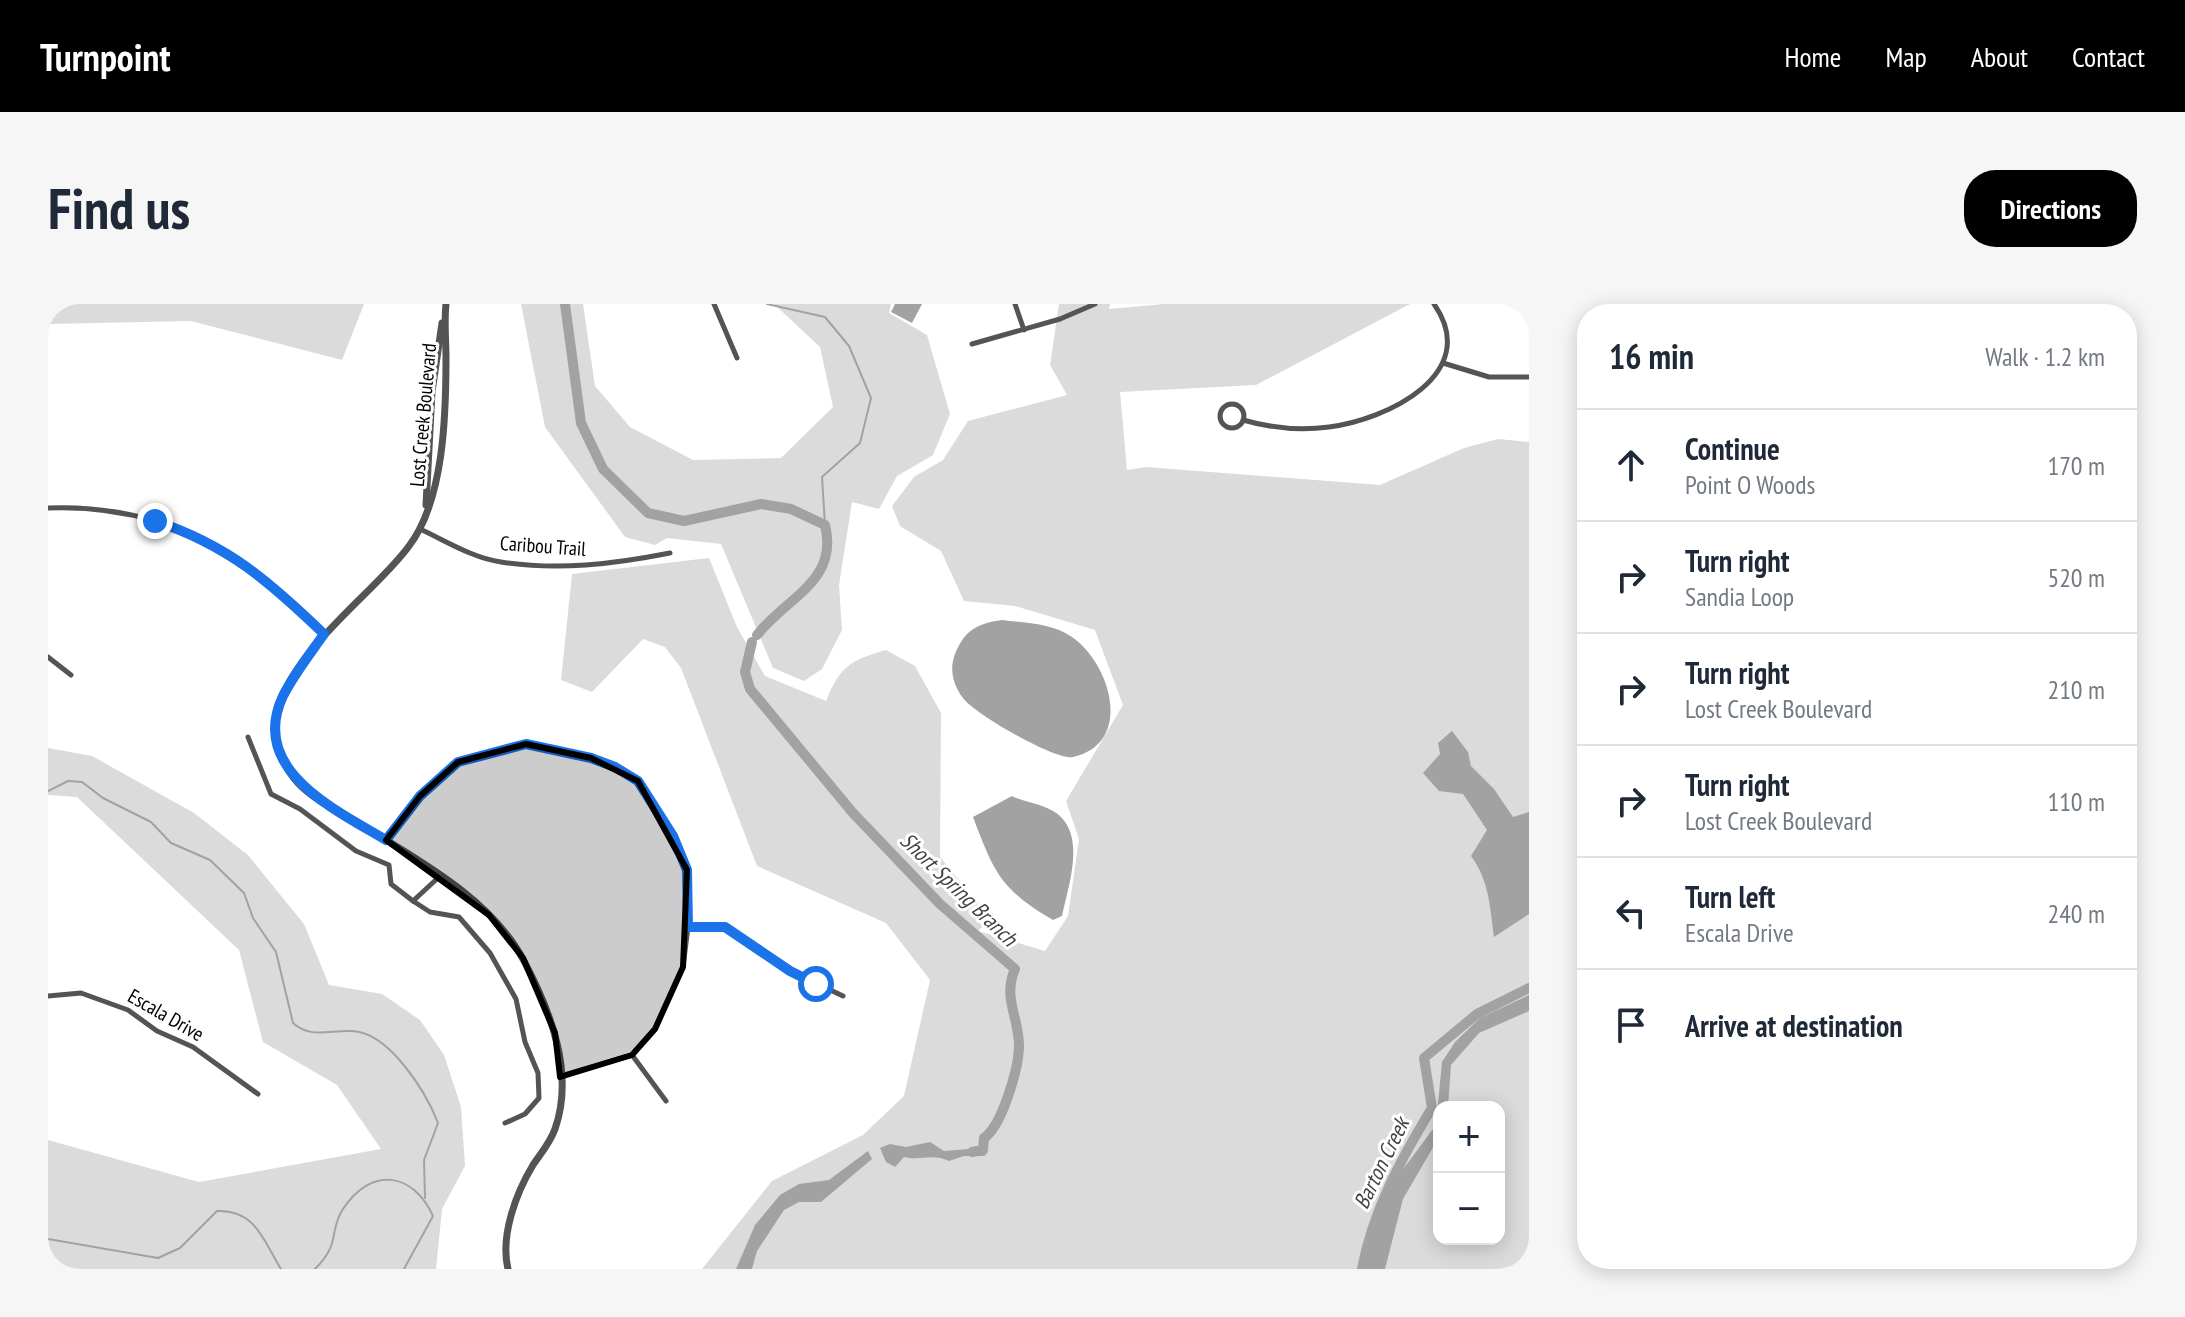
<!DOCTYPE html>
<html lang="en">
<head>
<meta charset="utf-8">
<style>
  :root { --surface:#fff; --page:#f6f6f7; --text:#1f2937; --muted:#747a83; --line:#e0e1e3; --accent:#000 }
  body { margin:0; font-family:"PT Sans Narrow",sans-serif; background:var(--page); color:var(--text) }
  .controls { position:absolute; right:24px; bottom:24px; display:grid; overflow:hidden; border-radius:16px; box-shadow:0 4px 20px #0003 }
  .controls button { width:72px; height:72px; display:grid; place-items:center; padding:0; border:0; border-bottom:2px solid var(--line); background:var(--surface); color:var(--text); font:40px sans-serif }
  .stop { position:absolute; width:24px; height:24px; margin:-18px; border:6px solid #1a73e8; border-radius:50%; background:#fff }
  .stop.end { background:#1a73e8; border-color:#fff; box-shadow:0 2px 8px #0008 }
  .list { margin:0; padding:0; list-style:none }
  h2 { display:flex; justify-content:space-between; align-items:center; height:104px; margin:0; padding:0 32px; font-size:34px }
  h2 small { font-size:26px; font-weight:400; color:var(--muted) }
  .list li { display:grid; grid-template-columns:52px 1fr auto; gap:24px; align-items:center; box-sizing:border-box; height:112px; padding:0 32px; border-top:2px solid var(--line) }
  .list b { display:block; font-size:30px; white-space:nowrap }
  .list p { margin:0; font-size:26px; white-space:nowrap; color:var(--muted) }
  .list em { font-size:26px; font-style:normal; color:var(--muted) }
  .icon { flex:none; width:44px; height:44px; fill:none; stroke:currentColor; stroke-width:2; stroke-linecap:round; stroke-linejoin:round }
  .map { position:relative; flex:none; width:1481px; height:965px; overflow:hidden; border-radius:32px }
  header { display:flex; align-items:center; gap:48px; box-sizing:border-box; height:112px; padding:0 40px; background:var(--accent); color:#fff }
  header strong { font-size:38px }
  nav { display:flex; gap:44px; margin-inline-start:auto; font-size:28px }
  .intro { display:flex; align-items:center; justify-content:space-between; box-sizing:border-box; height:192px; padding:0 48px }
  h1 { margin:0; font-size:56px }
  .button { padding:20px 36px; border-radius:32px; background:var(--accent); color:#fff; font-size:28px; font-weight:700 }
  main { display:flex; gap:48px; padding:0 48px }
  aside { flex:1; background:var(--surface); border-radius:32px; box-shadow:0 4px 20px #0003 }
  .map>svg:first-child { display:block }
  .green { fill:#dbdbdb; fill-rule:evenodd }
  .water { fill:#a2a2a2 }
  .lines { fill:none; stroke-linecap:round; stroke-linejoin:round }
  .stream { stroke:#a2a2a2; stroke-width:2 }
  .river { stroke:#a2a2a2; stroke-width:10 }
  .minor { stroke:#545454; stroke-width:5 }
  .tertiary { stroke:#545454; stroke-width:7 }
  .route { stroke:#1a73e8; stroke-width:10 }
  .marked { fill:#000; fill-opacity:0.2; stroke:#000; stroke-width:6; stroke-linejoin:round }
  .labels { text-anchor:middle; dominant-baseline:central; stroke-width:6; stroke-linejoin:round; paint-order:stroke }
  .street-label { font-size:20px; fill:#000; stroke:#fff }
  .water-label { font-size:22px; font-style:italic; fill:#434343; stroke:#fff }
</style>
</head>
<body>
<header>
<strong>Turnpoint</strong>
<nav><a>Home</a><a>Map</a><a>About</a><a>Contact</a></nav>
</header>
<div class="intro"><h1>Find us</h1><a class="button">Directions</a></div>
<main>
<div class="map">
<svg width="1481" height="965" viewBox="0 0 1481 965">
  <rect width="100%" height="100%" fill="#fff"/>
  <g class="green">
    <polygon points="0,0 316,0 294,56 143,17 0,20"/>
    <polygon points="473,0 535,0 547,82 582,123 645,156 733,154 785,103 772,43 726,0 843,0 841,9 879,31 902,110 885,151 849,172 831,205 804,198 791,281 794,326 774,365 756,377 725,364 673,240 619,234 607,241 577,233 497,123"/>
    <path d="M 1011,0 L 1062,0 L 1061,5 L 1116,0 L 1362,0 L 1208,81 L 1072,88 L 1079,166 L 1098,163 L 1332,181 L 1416,144 L 1450,135 L 1481,138 L 1481,965 L 654,965 L 724,877 L 815,831 L 856,792 L 882,676 L 838,619 L 709,562 L 633,364 L 617,343 L 595,335 L 544,388 L 513,376 L 524,270 L 661,254 L 689,323 L 717,372 L 778,397 C 792,362 803,356 838,346 L 867,362 L 893,409 L 892,553 L 943,615 L 930,627 L 997,647 L 1020,612 L 1031,535 L 1018,497 L 1075,401 L 1047,326 L 967,302 L 916,297 L 893,247 L 852,222 L 844,202 L 866,173 L 895,156 L 920,117 L 1019,91 L 1002,61 ZM 1391,803 L 1451,803 L 1451,935 L 1391,935 Z"/>
    <polygon points="0,444 44,452 146,509 200,551 256,620 281,681 334,690 372,716 396,751 413,803 417,862 394,905 388,965 0,965 0,836 151,878 333,845 289,781 215,738 191,646 29,493 0,491"/>
  </g>
  <g class="water">
    <polygon points="847,0 874,0 864,19 843,8"/>
    <path d="M 954,316 C 977,319 1004,319 1024,333 C 1063,360 1086,439 1025,453 C 1008,457 925,409 915,394 C 901,375 901,357 913,338 C 922,323 937,318 954,316 Z"/>
    <path d="M 1404,427 L 1420,448 L 1423,462 L 1446,485 L 1465,513 L 1481,508 L 1481,610 L 1446,633 C 1442,603 1441,576 1423,552 L 1439,526 L 1415,490 L 1391,487 L 1375,469 L 1392,450 L 1390,439 Z"/>
    <path d="M 964,492 C 976,498 988,499 999,504 C 1042,522 1021,578 1014,612 L 1005,616 C 952,585 946,568 925,513 Z"/>
    <polygon points="1481,691 1481,707 1431,729 1403,761 1400,803 1391,803 1391,833 1355,895 1337,965 1316,965 1320,935 1344,880 1388,821 1394,758 1407,738 1432,714"/>
    <path d="M 882,838 L 896,847 L 934,844 L 937,852 L 916,852 L 901,857 C 885,849 872,857 856,853 L 847,863 L 838,858 L 832,844 L 842,840 L 858,843 Z"/>
    <polygon points="820,847 824,855 773,898 751,898 736,906 709,947 704,965 688,965 707,921 732,891 751,880 781,876"/>
  </g>
  <g class="lines">
    <g class="stream">
      <polyline points="719,0 777,13 801,42 823,94 812,139 774,173 777,221"/>
      <path d="M 0,487 L 20,477 L 34,478 L 55,494 L 103,518 L 123,539 L 162,556 L 196,589 L 205,614 L 228,648 L 245,719 C 263,735 281,726 304,727 C 341,728 378,788 390,819 L 376,856 L 377,894"/>
      <path d="M 0,935 L 110,954 L 132,944 L 169,907 C 208,906 215,936 233,965"/>
      <path d="M 267,965 C 294,938 280,928 295,905 C 323,862 365,868 385,912 L 356,965"/>
    </g>
    <g class="river">
      <path d="M 517,0 L 533,119 L 555,165 L 600,209 L 636,217 L 713,200 L 743,205 L 777,221 C 791,277 739,293 709,331"/>
      <path d="M 704,338 L 697,368 L 702,385 L 805,509 L 892,600 L 967,665 C 954,694 972,715 971,744 C 970,766 954,822 936,834 L 935,846 L 924,848"/>
      <path d="M 1314,965 C 1325,906 1353,855 1384,804 L 1376,754 L 1429,710 L 1481,684"/>
    </g>
    <g class="minor">
      <polyline points="666,0 689,54"/>
      <polyline points="967,0 976,26"/>
      <polyline points="924,40 1012,15 1047,0"/>
      <polyline points="1395,59 1441,73 1481,73"/>
      <circle cx="1184" cy="112" r="12"/>
      <path d="M 1195,116 C 1223,124 1252,127 1281,123 C 1338,116 1435,70 1386,0"/>
      <path d="M 0,204 C 70,201 147,221 203,264 C 229,283 252,308 276,330"/>
      <path d="M 372,225 C 398,237 425,254 453,258 C 510,267 566,260 622,249"/>
      <polyline points="0,353 23,371"/>
      <polyline points="200,433 223,490 252,505 308,547 341,561 343,580 365,597"/>
      <polyline points="338,536 372,492 410,458 478,440 543,454 590,477 625,532 639,566 640,623 635,663 607,725 584,751 513,772"/>
      <polyline points="392,572 365,597 382,608 411,613 442,649 468,695 477,738 490,769 491,794 477,810 457,819"/>
      <polyline points="640,623 677,623 742,667 795,692"/>
      <polyline points="0,692 33,689 80,706 109,727 145,743 210,790"/>
      <polyline points="584,751 618,797"/>
    </g>
    <g class="tertiary">
      <path d="M 398,0 C 396,18 398,36 398,54 C 398,111 396,196 361,242 C 325,292 227,357 228,424 C 228,444 236,464 250,479 C 266,496 290,507 310,519 C 368,555 443,594 476,657 C 502,706 527,769 507,825 C 502,839 493,849 485,861 C 468,889 452,932 460,965"/>
      <polyline points="378,201 384,88 394,19"/>
    </g>
  </g>
  <g class="lines">
    <path class="route" d="M 107,217 C 180,241 222,278 276,330 C 262,350 246,370 235,392 C 200,466 288,506 338,536 L 372,492 L 410,458 L 478,440 L 543,454 L 567,463 L 590,477 L 625,532 L 639,566 L 640,623 L 677,623 L 742,667 L 768,680"/>
  </g>
  <path class="marked" d="M 478,440 L 543,454 L 590,477 L 639,566 L 635,663 L 607,725 L 584,751 L 512,773 L 507,729 L 475,654 L 441,611 L 338,536 L 372,492 L 410,458 Z"/>
  <g class="labels">
    <g class="street-label">
      <text transform="translate(375 111) rotate(-85)">Lost Creek Boulevard</text>
      <text transform="translate(495 242) rotate(4)">Caribou Trail</text>
      <text transform="translate(118 711) rotate(30)">Escala Drive</text>
    </g>
    <g class="water-label">
      <text transform="translate(911 585) rotate(44)">Short Spring Branch</text>
      <text transform="translate(1333 859) rotate(-64)">Barton Creek</text>
    </g>
  </g>
</svg>
<div class="controls">
<button>+</button>
<button>−</button>
</div>
<div class="stop" style="left:768px;top:680px"></div>
<div class="stop end" style="left:107px;top:217px"></div>
</div>
<aside>
<h2>16 min<small>Walk · 1.2 km</small></h2>
<ul class="list">
<li><svg class="icon" aria-label="ahead" viewBox="0 0 24 24"><path d="M12 20V5M6 11l6-6 6 6"/></svg><div><b>Continue</b><p>Point O Woods</p></div><em>170 m</em></li>
<li><svg class="icon" aria-label="right" viewBox="0 0 24 24"><path d="M7 20v-9h11M14 6l5 5-5 5"/></svg><div><b>Turn right</b><p>Sandia Loop</p></div><em>520 m</em></li>
<li><svg class="icon" aria-label="right" viewBox="0 0 24 24"><path d="M7 20v-9h11M14 6l5 5-5 5"/></svg><div><b>Turn right</b><p>Lost Creek Boulevard</p></div><em>210 m</em></li>
<li><svg class="icon" aria-label="right" viewBox="0 0 24 24"><path d="M7 20v-9h11M14 6l5 5-5 5"/></svg><div><b>Turn right</b><p>Lost Creek Boulevard</p></div><em>110 m</em></li>
<li><svg class="icon" aria-label="left" viewBox="0 0 24 24"><path d="M17 20v-9H6M10 6l-5 5 5 5"/></svg><div><b>Turn left</b><p>Escala Drive</p></div><em>240 m</em></li>
<li><svg class="icon" aria-label="arrive" viewBox="0 0 24 24"><path d="M6 21V4h12l-3 4 3 4H6"/></svg><div><b>Arrive at destination</b></div></li>
</ul>
</aside>
</main>
</body>
</html>
